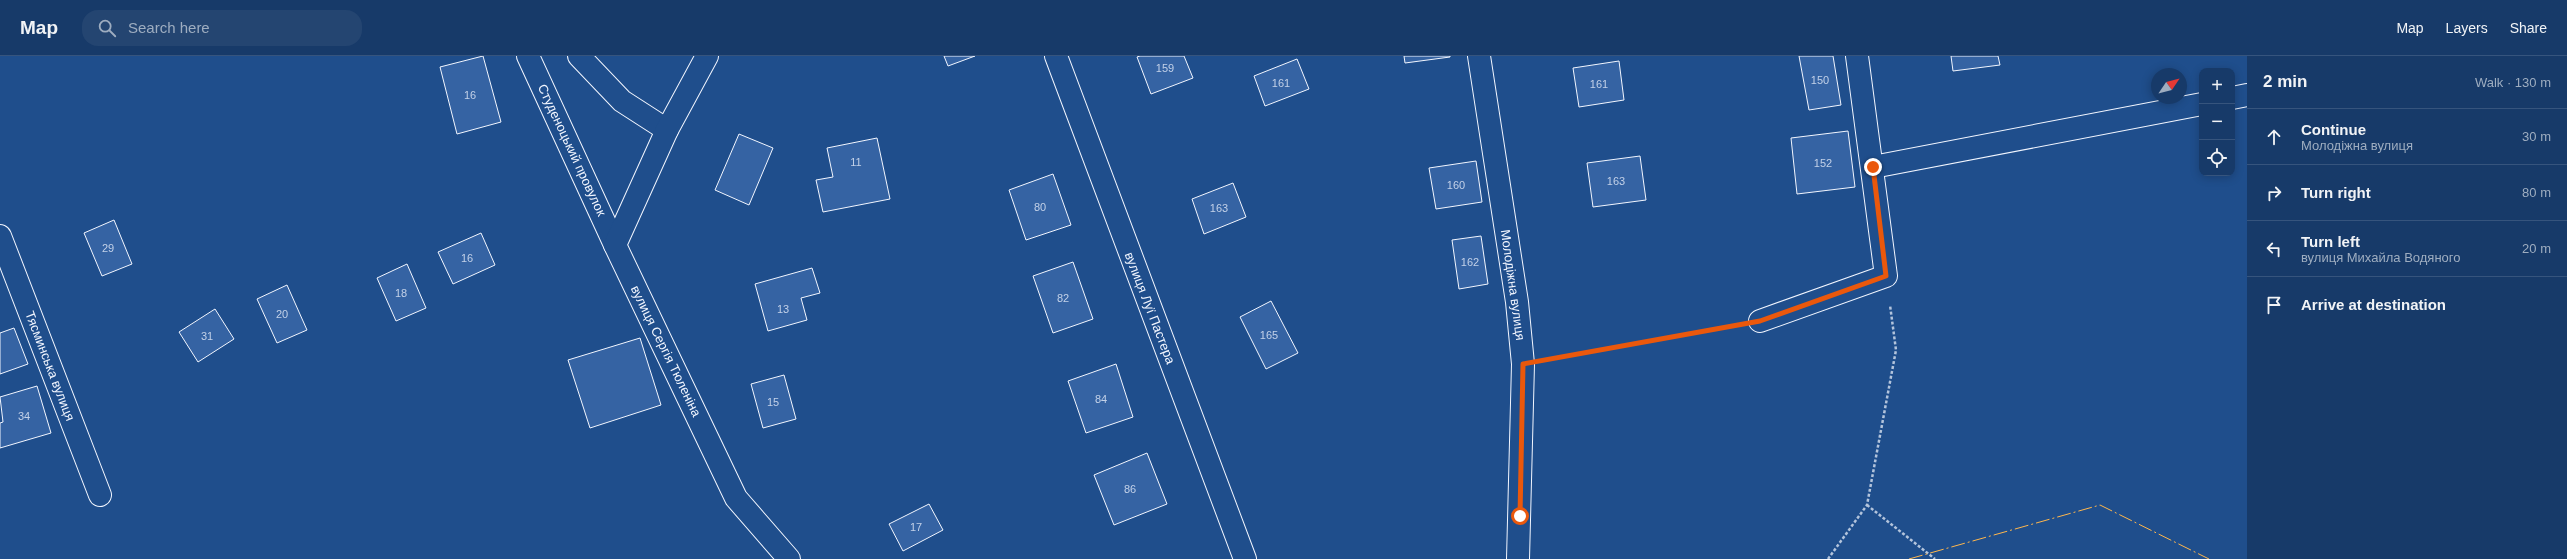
<!DOCTYPE html>
<html lang="en">
<head>
<meta charset="utf-8">
<style>
  :root { --surface:#173a69; --page:#244571; --text:#f1f3f6; --muted:#9eadc0; --line:#36547d }
  body { margin:0; font-family:Arial,sans-serif; background:var(--page); color:var(--text) }
  .controls { position:absolute; right:12px; top:12px; display:grid; overflow:hidden; border-radius:8px; box-shadow:0 2px 10px #0003 }
  .controls button { width:36px; height:36px; display:grid; place-items:center; padding:0; border:0; border-bottom:1px solid var(--line); background:var(--surface); color:var(--text); font:20px sans-serif }
  .compass { position:absolute; left:2151px; top:12px; width:36px; height:36px; border-radius:50%; background:var(--surface); box-shadow:0 2px 10px #0003; rotate:55deg }
  .stop { position:absolute; width:12px; height:12px; margin:-9px; border:3px solid #ea580c; border-radius:50%; background:#fff }
  .stop.end { background:#ea580c; border-color:#fff; box-shadow:0 1px 4px #0008 }
  .list { margin:0; padding:0; list-style:none }
  h2 { display:flex; justify-content:space-between; align-items:center; height:52px; margin:0; padding:0 16px; font-size:17px }
  h2 small { font-size:13px; font-weight:400; color:var(--muted) }
  .list li { display:grid; grid-template-columns:26px 1fr auto; gap:12px; align-items:center; box-sizing:border-box; height:56px; padding:0 16px; border-top:1px solid var(--line) }
  .list b { display:block; font-size:15px; white-space:nowrap }
  .list p { margin:0; font-size:13px; white-space:nowrap; color:var(--muted) }
  .list em { font-size:13px; font-style:normal; color:var(--muted) }
  .icon { flex:none; width:22px; height:22px; fill:none; stroke:currentColor; stroke-width:2; stroke-linecap:round; stroke-linejoin:round }
  .map { position:relative; flex:none; width:2247px; height:503px; overflow:hidden }
  header { display:flex; align-items:center; gap:24px; box-sizing:border-box; height:56px; padding:0 20px; background:var(--surface); border-bottom:1px solid var(--line) }
  header strong { font-size:19px }
  nav { display:flex; gap:22px; margin-inline-start:auto; font-size:14px }
  .search { width:280px; height:36px; background:var(--page); display:flex; align-items:center; gap:10px; box-sizing:border-box; padding:0 14px; border-radius:16px; color:var(--muted); font-size:15px }
  main { display:flex }
  aside { flex:1; background:var(--surface) }
  .map>svg:first-child { display:block }
  .building { fill:#3563a3; stroke:#f2f6ff }
  .lines { fill:none; stroke-linecap:round; stroke-linejoin:round }
  .street-casing { stroke:#f2f6ff; stroke-width:24 }
  .secondary-casing { stroke:#f2f6ff; stroke-width:24 }
  .path { stroke:#b3c4dc; stroke-width:2.5; stroke-dasharray:3 2; stroke-linecap:butt }
  .street { stroke:#1f4e8c; stroke-width:22 }
  .secondary { stroke:#1f4e8c; stroke-width:22 }
  .power { stroke:#ffb74d; stroke-width:1; stroke-dasharray:14 3 2 3; stroke-linecap:butt }
  .route { stroke:#ea580c; stroke-width:5 }
  .labels { text-anchor:middle; dominant-baseline:central; stroke-width:3; stroke-linejoin:round; paint-order:stroke }
  .number-label { font-size:11px; fill:#c3d1e8 }
  .street-label { font-size:13px; fill:#f2f6ff; stroke:#1f4e8c }
</style>
</head>
<body>
<header>
<strong>Map</strong>
<div class="search"><svg class="icon" aria-label="search" viewBox="0 0 24 24"><circle cx="10" cy="10" r="6"/><path d="M15 15l6 6"/></svg>Search here</div>
<nav><a>Map</a><a>Layers</a><a>Share</a></nav>
</header>
<main>
<div class="map">
<svg width="2247" height="503" viewBox="0 0 2247 503">
  <rect width="100%" height="100%" fill="#1f4e8c"/>
  <g class="building">
    <polygon points="483,0 501,66 457,78 440,11"/>
    <polygon points="944,0 975,0 948,10"/>
    <polygon points="1140,0 1184,0 1193,22 1151,38 1137,1"/>
    <polygon points="1404,0 1450,0 1450,1 1405,7"/>
    <polygon points="1799,0 1833,0 1841,49 1809,54"/>
    <polygon points="1951,0 1998,0 2000,9 1953,15"/>
    <polygon points="1297,3 1309,33 1265,50 1254,20"/>
    <polygon points="1619,5 1624,44 1579,51 1573,12"/>
    <polygon points="1848,75 1855,131 1797,138 1791,82"/>
    <polygon points="739,78 773,92 749,149 715,134"/>
    <polygon points="877,82 890,143 823,156 816,124 833,121 827,92"/>
    <polygon points="1640,100 1646,144 1593,151 1587,107"/>
    <polygon points="1476,105 1482,146 1436,153 1429,112"/>
    <polygon points="1053,118 1071,169 1026,184 1009,134"/>
    <polygon points="1233,127 1246,161 1204,178 1192,143"/>
    <polygon points="114,164 132,208 102,220 84,177"/>
    <polygon points="481,177 495,209 453,228 438,196"/>
    <polygon points="1481,180 1488,228 1459,233 1452,184"/>
    <polygon points="1073,206 1093,263 1053,277 1033,220"/>
    <polygon points="407,208 426,252 396,265 377,222"/>
    <polygon points="812,212 820,237 801,242 807,264 768,275 755,228"/>
    <polygon points="287,229 307,274 277,287 257,243"/>
    <polygon points="1271,245 1298,297 1266,313 1240,261"/>
    <polygon points="215,253 234,283 198,306 179,276"/>
    <polygon points="14,272 28,308 0,318 0,277"/>
    <polygon points="640,282 661,349 590,372 568,304"/>
    <polygon points="1116,308 1133,361 1086,377 1068,325"/>
    <polygon points="784,319 796,363 763,372 751,328"/>
    <polygon points="37,330 51,377 0,392 0,367 3,366 0,341"/>
    <polygon points="1147,397 1167,448 1114,469 1094,419"/>
    <polygon points="929,448 943,474 903,495 889,468"/>
  </g>
  <g class="lines">
    <defs>
      <g id="street">
        <polyline points="528,0 615,189"/>
        <polyline points="579,0 622,45 667,74"/>
        <polyline points="707,0 667,74 615,189 736,442 789,503"/>
        <polyline points="1056,0 1245,503"/>
        <polyline points="2232,42 2247,39"/>
        <polyline points="1873,111 2202,48"/>
        <polyline points="0,180 100,439"/>
        <polyline points="1760,265 1886,220 1857,0"/>
      </g>
      <polyline id="secondary" points="1479,0 1517,246 1523,308 1518,503"/>
    </defs>
    <use href="#street" class="street-casing"/>
    <use href="#secondary" class="secondary-casing"/>
    <g class="path">
      <polyline points="1551,303 1733,270"/>
      <polyline points="1867,449 1935,503"/>
      <polyline points="1828,503 1867,449 1896,294 1890,249"/>
    </g>
    <use href="#street" class="street"/>
    <use href="#secondary" class="secondary"/>
    <polyline class="power" points="1909,503 2100,449 2209,503"/>
  </g>
  <g class="lines">
    <polyline class="route" points="1520,460 1523,308 1760,265 1886,220 1873,111"/>
  </g>
  <g class="labels">
    <g class="number-label">
      <text x="1165" y="12">159</text>
      <text x="1820" y="24">150</text>
      <text x="1281" y="27">161</text>
      <text x="1599" y="28">161</text>
      <text x="470" y="39">16</text>
      <text x="856" y="106">11</text>
      <text x="1823" y="107">152</text>
      <text x="1616" y="125">163</text>
      <text x="1456" y="129">160</text>
      <text x="1040" y="151">80</text>
      <text x="1219" y="152">163</text>
      <text x="108" y="192">29</text>
      <text x="467" y="202">16</text>
      <text x="1470" y="206">162</text>
      <text x="401" y="237">18</text>
      <text x="1063" y="242">82</text>
      <text x="783" y="253">13</text>
      <text x="282" y="258">20</text>
      <text x="1269" y="279">165</text>
      <text x="207" y="280">31</text>
      <text x="1101" y="343">84</text>
      <text x="773" y="346">15</text>
      <text x="24" y="360">34</text>
      <text x="1130" y="433">86</text>
      <text x="916" y="471">17</text>
    </g>
    <g class="street-label">
      <text transform="translate(572 94) rotate(65)">Студеноцький провулок</text>
      <text transform="translate(1513 229) rotate(82)">Молодіжна вулиця</text>
      <text transform="translate(1150 252) rotate(69)">вулиця Луї Пастера</text>
      <text transform="translate(666 295) rotate(64)">вулиця Сергія Тюленіна</text>
      <text transform="translate(50 310) rotate(69)">Тясминська вулиця</text>
    </g>
  </g>
</svg>
<div class="controls">
<button>+</button>
<button>−</button>
<button><svg class="icon" aria-label="locate" viewBox="0 0 24 24"><circle cx="12" cy="12" r="6"/><path d="M12 2v4M12 18v4M2 12h4M18 12h4"/></svg></button>
</div>
<svg class="compass" viewBox="-18 -18 36 36"><path d="M0-13l5 13h-10z" fill="#e53935"/><path d="M0 13l5-13h-10z" fill="#9eadc0"/></svg>
<div class="stop" style="left:1520px;top:460px"></div>
<div class="stop end" style="left:1873px;top:111px"></div>
</div>
<aside>
<h2>2 min<small>Walk · 130 m</small></h2>
<ul class="list">
<li><svg class="icon" aria-label="ahead" viewBox="0 0 24 24"><path d="M12 20V5M6 11l6-6 6 6"/></svg><div><b>Continue</b><p>Молодіжна вулиця</p></div><em>30 m</em></li>
<li><svg class="icon" aria-label="right" viewBox="0 0 24 24"><path d="M7 20v-9h11M14 6l5 5-5 5"/></svg><div><b>Turn right</b></div><em>80 m</em></li>
<li><svg class="icon" aria-label="left" viewBox="0 0 24 24"><path d="M17 20v-9H6M10 6l-5 5 5 5"/></svg><div><b>Turn left</b><p>вулиця Михайла Водяного</p></div><em>20 m</em></li>
<li><svg class="icon" aria-label="arrive" viewBox="0 0 24 24"><path d="M6 21V4h12l-3 4 3 4H6"/></svg><div><b>Arrive at destination</b></div></li>
</ul>
</aside>
</main>
</body>
</html>
